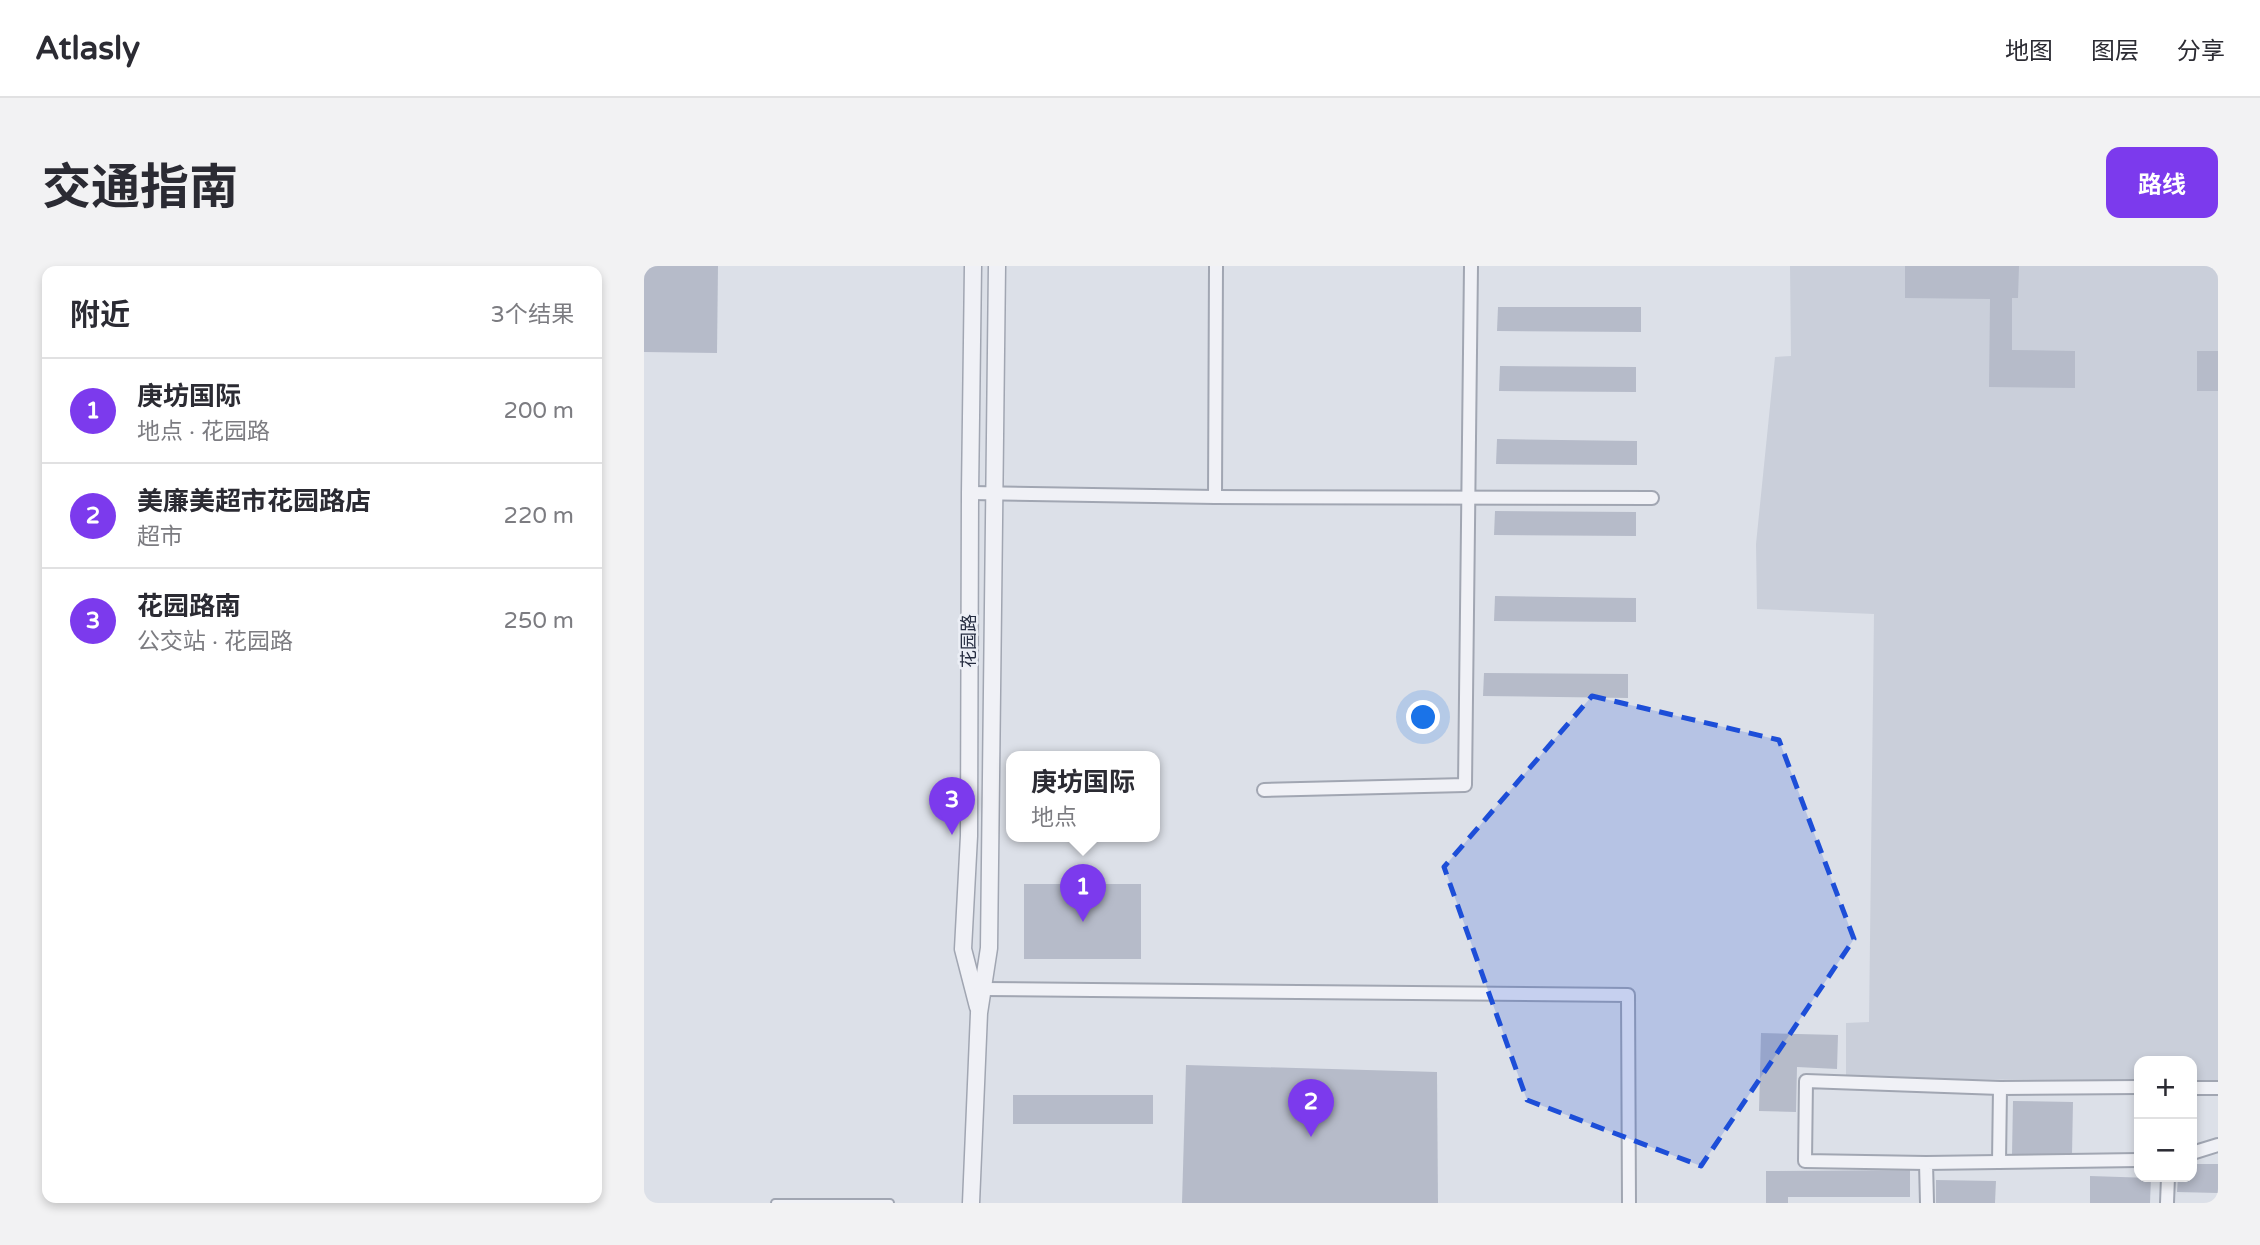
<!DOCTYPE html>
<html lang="zh">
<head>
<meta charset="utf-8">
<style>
  :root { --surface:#fff; --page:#f2f2f3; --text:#2b2b33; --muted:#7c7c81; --line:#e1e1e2; --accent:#7c3aed }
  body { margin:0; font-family:"Varela Round","Noto Sans SC",sans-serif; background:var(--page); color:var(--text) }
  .controls { position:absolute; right:21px; bottom:21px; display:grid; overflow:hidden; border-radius:14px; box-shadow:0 4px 10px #0003 }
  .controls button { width:63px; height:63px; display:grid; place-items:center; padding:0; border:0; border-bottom:2px solid var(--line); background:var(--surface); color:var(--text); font:35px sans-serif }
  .you { position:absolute; left:780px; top:452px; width:24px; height:24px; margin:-18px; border:5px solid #fff; border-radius:50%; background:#1a73e8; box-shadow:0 0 0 10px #1a73e833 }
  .badge { display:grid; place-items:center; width:46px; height:46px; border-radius:50%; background:var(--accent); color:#fff; font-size:23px; font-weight:700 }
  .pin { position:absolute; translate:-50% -58px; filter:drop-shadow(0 2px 4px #0008) }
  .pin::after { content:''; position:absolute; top:37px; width:24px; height:21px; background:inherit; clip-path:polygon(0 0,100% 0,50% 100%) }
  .popup { position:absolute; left:362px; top:485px; width:154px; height:91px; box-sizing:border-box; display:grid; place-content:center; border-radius:14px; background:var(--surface); filter:drop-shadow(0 2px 5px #0005); font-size:23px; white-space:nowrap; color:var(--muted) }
  .popup b { font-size:26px; color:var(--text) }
  .popup::after { content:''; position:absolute; left:50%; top:100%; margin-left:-14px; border:14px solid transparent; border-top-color:var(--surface) }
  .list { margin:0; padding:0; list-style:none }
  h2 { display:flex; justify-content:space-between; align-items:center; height:91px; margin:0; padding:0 28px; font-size:30px }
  h2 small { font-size:23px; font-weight:400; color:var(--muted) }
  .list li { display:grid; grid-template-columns:46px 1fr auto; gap:21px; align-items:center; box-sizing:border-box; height:105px; padding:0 28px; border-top:2px solid var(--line) }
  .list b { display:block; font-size:26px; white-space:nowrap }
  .list p { margin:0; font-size:23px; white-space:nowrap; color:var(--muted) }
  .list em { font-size:23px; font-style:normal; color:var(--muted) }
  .map { position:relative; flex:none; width:1574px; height:937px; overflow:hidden; border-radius:14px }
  header { display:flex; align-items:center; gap:42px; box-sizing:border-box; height:98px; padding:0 35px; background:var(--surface); border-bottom:2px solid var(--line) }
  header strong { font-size:33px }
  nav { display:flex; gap:38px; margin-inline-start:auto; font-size:24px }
  .intro { display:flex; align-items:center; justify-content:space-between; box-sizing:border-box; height:168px; padding:0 42px }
  h1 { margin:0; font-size:49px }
  .button { padding:18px 32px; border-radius:14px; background:var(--accent); color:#fff; font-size:24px; font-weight:700 }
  main { display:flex; gap:42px; padding:0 42px }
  aside { flex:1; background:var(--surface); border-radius:14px; box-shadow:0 4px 10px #0003 }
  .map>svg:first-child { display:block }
  .built { fill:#cacfda }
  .building { fill:#b6bbc9 }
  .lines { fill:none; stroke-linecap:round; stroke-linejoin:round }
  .service-casing { stroke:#a1a6b2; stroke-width:10 }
  .minor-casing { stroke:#a1a6b2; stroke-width:16 }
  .tertiary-casing { stroke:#a1a6b2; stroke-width:19 }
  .service { stroke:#f0f1f6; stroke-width:6 }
  .minor { stroke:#f0f1f6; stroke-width:12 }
  .tertiary { stroke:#f0f1f6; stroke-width:16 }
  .marked { fill:#1d4ed8; fill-opacity:0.2; stroke:#1d4ed8; stroke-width:5; stroke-dasharray:14 9; stroke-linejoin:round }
  .labels { text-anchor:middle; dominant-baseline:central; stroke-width:5; stroke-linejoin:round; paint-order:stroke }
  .street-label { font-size:18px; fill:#252c40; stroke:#eceff6 }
</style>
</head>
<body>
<header>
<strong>Atlasly</strong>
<nav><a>地图</a><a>图层</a><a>分享</a></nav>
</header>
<div class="intro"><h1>交通指南</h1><a class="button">路线</a></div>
<main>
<aside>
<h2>附近<small>3个结果</small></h2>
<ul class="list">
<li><span class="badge">1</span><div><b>庚坊国际</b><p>地点 · 花园路</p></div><em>200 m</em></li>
<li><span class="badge">2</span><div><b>美廉美超市花园路店</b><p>超市</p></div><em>220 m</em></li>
<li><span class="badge">3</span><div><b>花园路南</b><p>公交站 · 花园路</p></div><em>250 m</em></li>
</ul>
</aside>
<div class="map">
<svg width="1574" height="937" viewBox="0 0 1574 937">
  <rect width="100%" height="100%" fill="#dce0e8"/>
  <polygon class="built" points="1146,0 1574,0 1574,815 1548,815 1548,795 1495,795 1495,814 1202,813 1202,757 1225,756 1230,348 1113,343 1112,278 1131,91 1147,90"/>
  <g class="building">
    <polygon points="0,0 74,0 73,87 0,86"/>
    <polygon points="1261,0 1375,0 1374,32 1368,32 1368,84 1431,85 1431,122 1345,121 1346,33 1261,32"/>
    <polygon points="854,41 997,41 997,66 853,65"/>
    <rect x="1553" y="85" width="21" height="40"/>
    <polygon points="856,100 992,101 992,126 855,125"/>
    <polygon points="853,173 993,175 993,199 852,198"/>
    <polygon points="851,245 992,246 992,270 850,269"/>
    <polygon points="851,330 992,332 992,356 850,355"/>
    <polygon points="840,407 984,408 984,432 839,430"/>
    <rect x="380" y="618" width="117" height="75"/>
    <polygon points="1117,767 1194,769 1193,803 1153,801 1152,846 1115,845"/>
    <polygon points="542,799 793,806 794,937 538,937"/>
    <rect x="369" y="829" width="140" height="29"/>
    <polygon points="1369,835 1429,836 1428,890 1368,888"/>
    <polygon points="1548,898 1574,898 1574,927 1533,926 1534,911 1548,911"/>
    <polygon points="1266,904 1266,931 1144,931 1144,937 1122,937 1122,905"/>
    <polygon points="1446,910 1507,912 1506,937 1446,937"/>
    <polygon points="1292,914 1352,915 1351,937 1292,937"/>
  </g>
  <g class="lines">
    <defs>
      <polyline id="service" points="131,937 246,937"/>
      <g id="minor">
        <polyline points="326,227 571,231 1008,232"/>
        <polyline points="571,231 572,0"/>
        <polyline points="620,524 821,519 827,0"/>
        <polyline points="339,723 984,729 985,937"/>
        <polyline points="1548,822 1574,822"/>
        <polyline points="1548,887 1574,879"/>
        <polyline points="1355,896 1356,822 1495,821"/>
        <polyline points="1282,897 1161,895 1162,815 1356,822"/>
        <polyline points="1283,937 1282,897 1495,894"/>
        <polyline points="1523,937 1524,911"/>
      </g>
      <g id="tertiary">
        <polyline points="329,0 326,227 325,570 319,683 334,741"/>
        <polyline points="327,937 335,747 345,682 353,0"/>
      </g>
    </defs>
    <use href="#service" class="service-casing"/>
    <use href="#minor" class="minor-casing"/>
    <use href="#tertiary" class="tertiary-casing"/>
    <use href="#service" class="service"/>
    <use href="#minor" class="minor"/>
    <use href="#tertiary" class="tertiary"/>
  </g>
  <path class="marked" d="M 948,430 L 1135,474 L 1210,673 L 1057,900 L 883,834 L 800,601 Z"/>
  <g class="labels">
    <g class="street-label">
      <text transform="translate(325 375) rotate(-90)">花园路</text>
    </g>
  </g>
</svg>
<div class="controls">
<button>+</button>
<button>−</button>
</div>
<div class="you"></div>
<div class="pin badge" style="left:439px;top:656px">1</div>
<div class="popup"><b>庚坊国际</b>地点</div>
<div class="pin badge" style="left:667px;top:871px">2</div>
<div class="pin badge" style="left:308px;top:569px">3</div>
</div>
</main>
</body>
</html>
